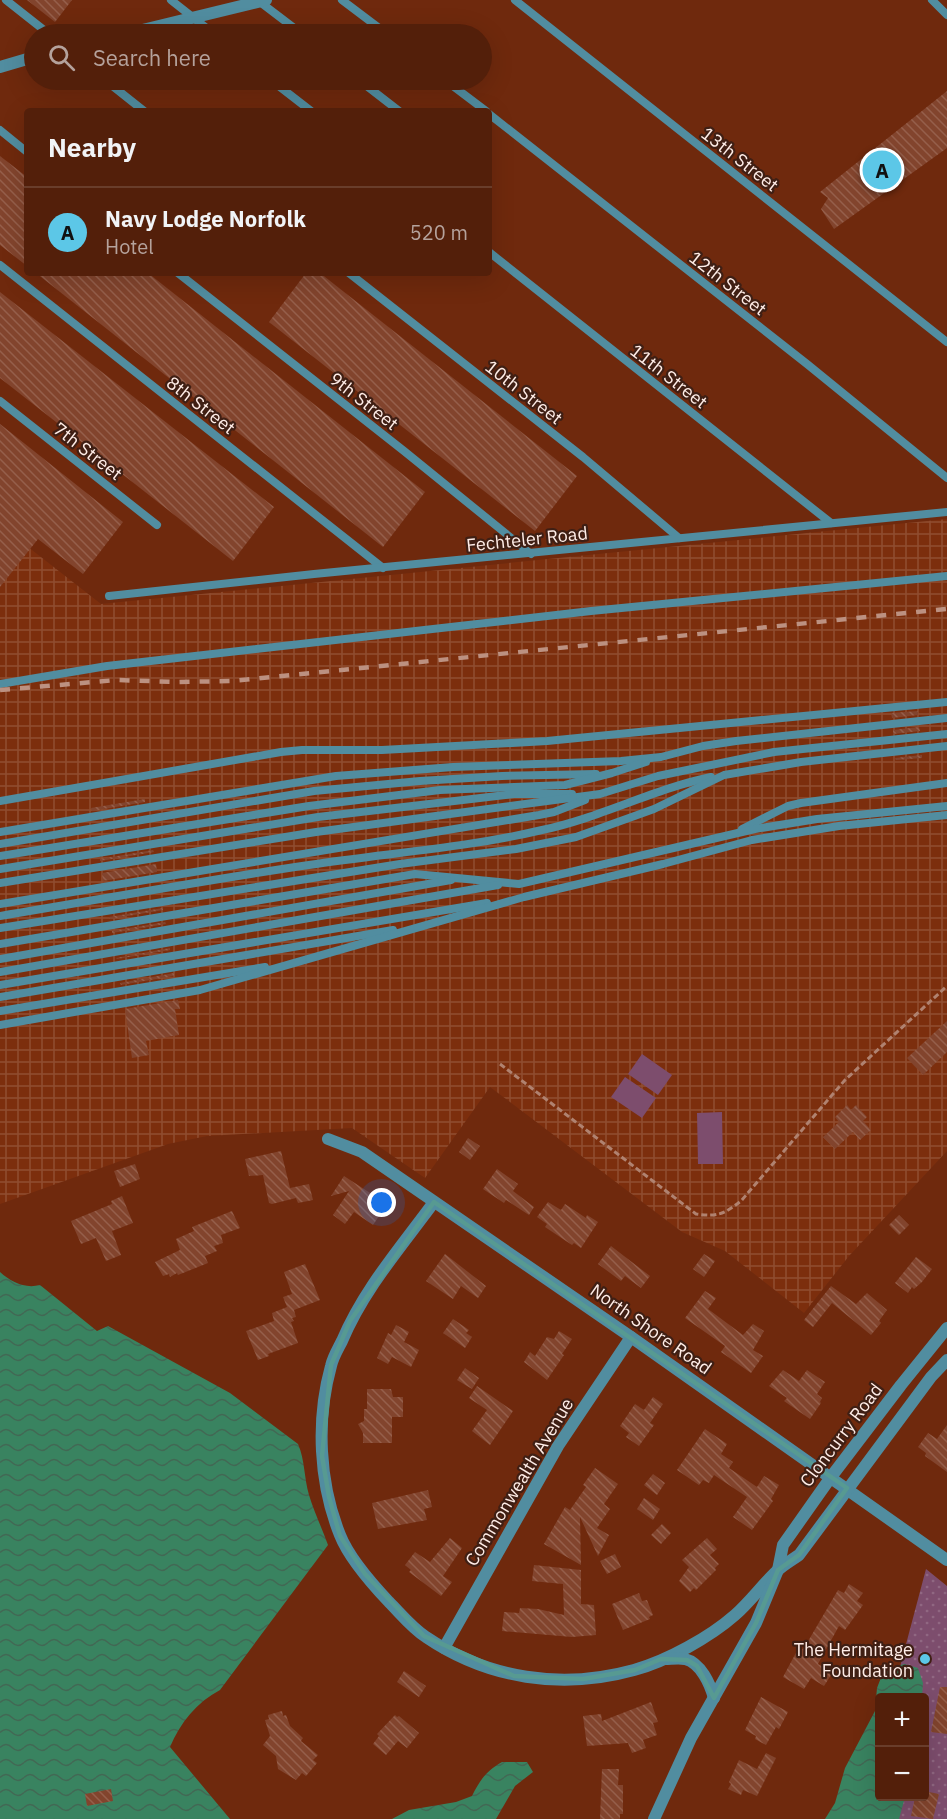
<!DOCTYPE html>
<html lang="en">
<head>
<meta charset="utf-8">
<style>
  :root { --surface:#531f0a; --page:#5c2c18; --text:#f1f3f6; --muted:#b5a29c; --line:#693d2b; --accent:#5cc7e7 }
  body { margin:0; font-family:"IBM Plex Sans",sans-serif; background:var(--page); color:var(--text) }
  .controls { position:absolute; right:18px; bottom:18px; display:grid; overflow:hidden; border-radius:6px; box-shadow:0 6px 24px #0002 }
  .controls button { width:54px; height:54px; display:grid; place-items:center; padding:0; border:0; border-bottom:2px solid var(--line); background:var(--surface); color:var(--text); font:30px sans-serif }
  .you { position:absolute; left:382px; top:1203px; width:21px; height:21px; margin:-15px; border:4px solid #fff; border-radius:50%; background:#1a73e8; box-shadow:0 0 0 9px #1a73e833 }
  .badge { display:grid; place-items:center; width:39px; height:39px; border-radius:50%; background:var(--accent); color:#111; font-size:20px; font-weight:700 }
  .pin { position:absolute; translate:-50% -50%; border:3px solid #fff; box-shadow:0 2px 6px #0006 }
  .list { margin:0; padding:0; list-style:none }
  h2 { display:flex; justify-content:space-between; align-items:center; height:78px; margin:0; padding:0 24px; font-size:26px }
  h2 small { font-size:20px; font-weight:400; color:var(--muted) }
  .list li { display:grid; grid-template-columns:39px 1fr auto; gap:18px; align-items:center; box-sizing:border-box; height:90px; padding:0 24px; border-top:2px solid var(--line) }
  .list b { display:block; font-size:22px; white-space:nowrap }
  .list p { margin:0; font-size:20px; white-space:nowrap; color:var(--muted) }
  .list em { font-size:20px; font-style:normal; color:var(--muted) }
  .icon { flex:none; width:33px; height:33px; fill:none; stroke:currentColor; stroke-width:2; stroke-linecap:round; stroke-linejoin:round }
  .map { position:relative; flex:none; width:947px; height:1819px; overflow:hidden }
  .search { position:absolute; background:var(--surface); box-shadow:0 6px 24px #0002; left:24px; top:24px; width:468px; height:66px; display:flex; align-items:center; gap:15px; box-sizing:border-box; padding:0 21px; border-radius:33px; color:var(--muted); font-size:22px }
  .panel { position:absolute; background:var(--surface); box-shadow:0 6px 24px #0002; left:24px; top:108px; width:468px; height:168px; border-radius:6px }
  .map>svg:first-child { display:block }
  .industrial { fill:url(#industrial-grid) }
  .grass { fill:url(#grass-dots) }
  .pitch { fill:#7d4d6d }
  .water { fill:url(#water-waves) }
  .building { fill:url(#building-back-hatch) }
  .lines { fill:none; stroke-linecap:round; stroke-linejoin:round }
  .path { stroke:#b08270; stroke-width:3; stroke-dasharray:6 3; stroke-linecap:butt }
  .lane { stroke:#518da0; stroke-width:8 }
  .street { stroke:#518da0; stroke-width:12 }
  .rail { stroke:#bc9181; stroke-width:4.5; stroke-dasharray:10 10; stroke-linecap:butt }
  .marked { fill:none; stroke:#579a92; stroke-width:4.5; stroke-linejoin:round }
  .poi-dot { fill:#5cc7e7; stroke:#3f1f14; stroke-width:2 }
  .labels { text-anchor:middle; dominant-baseline:central; stroke-width:4.5; stroke-linejoin:round; paint-order:stroke }
  .street-label { font-size:18px; fill:#ffede7; stroke:#3f1f14 }
  .poi-label { font-size:18px; fill:#ffede7; stroke:#3f1f14; text-anchor:end }
</style>
</head>
<body>
<div class="map">
<svg width="947" height="1819" viewBox="0 0 947 1819">
  <defs>
    <pattern id="industrial-grid" width="8" height="8" patternUnits="userSpaceOnUse" patternTransform="scale(1.5)"><rect width="8" height="8" fill="#7c2e0d"/><path d="M0 4h8M4 0v8" fill="none" stroke="#904d30"/></pattern>
    <pattern id="grass-dots" width="8" height="8" patternUnits="userSpaceOnUse" patternTransform="scale(1.5)"><rect width="8" height="8" fill="#7d4d6d"/><path d="M2 2h.1M6 6h.1" fill="none" stroke="#906782" stroke-width="1.8" stroke-linecap="round"/></pattern>
    <pattern id="water-waves" width="16" height="10" patternUnits="userSpaceOnUse" patternTransform="scale(1.5)"><rect width="16" height="10" fill="#398360"/><path d="M0 5q4-4 8 0t8 0" fill="none" stroke="#426854"/></pattern>
    <pattern id="building-back-hatch" width="6" height="6" patternUnits="userSpaceOnUse" patternTransform="scale(1.5)"><rect width="6" height="6" fill="#82442d"/><path d="M-1 5l2 2M0 0l6 6M5-1l2 2" fill="none" stroke="#955f4b"/></pattern>
  </defs>
  <rect width="100%" height="100%" fill="#6f290d"/>
  <polygon class="industrial" points="947,519 947,1151 849,1256 804,1313 725,1251 682,1232 490,1087 425,1178 352,1128 207,1136 168,1144 0,1204 0,525 101,604"/>
  <polygon class="grass" points="926,1569 947,1586 947,1819 875,1819 880,1796 924,1796 924,1698 892,1697"/>
  <g class="pitch">
    <polygon points="642,1054 672,1075 658,1095 628,1074"/>
    <polygon points="625,1077 656,1098 642,1118 611,1097"/>
    <polygon points="722,1112 723,1164 698,1164 697,1113"/>
  </g>
  <g class="water">
    <path d="M 0,1272 C 11,1282 25,1289 40,1285 L 97,1331 L 108,1326 L 230,1393 L 298,1444 C 305,1460 304,1478 309,1495 C 314,1512 322,1528 328,1545 L 220,1690 C 197,1702 180,1723 170,1747 L 230,1819 L 0,1819 Z"/>
    <polygon points="904,1664 918,1668 923,1683 922,1697 880,1698 880,1796 905,1797 899,1819 825,1819 835,1803 845,1768 875,1711 877,1688 882,1675 892,1668"/>
    <path d="M 502,1762 L 527,1762 L 533,1772 L 515,1786 L 496,1819 L 392,1819 L 409,1810 L 456,1802 L 472,1796 C 480,1780 486,1771 502,1762 Z"/>
  </g>
  <g class="building">
    <polygon points="27,0 72,0 55,22"/>
    <polygon points="947,91 947,148 834,229 821,209 828,198 820,192"/>
    <polygon points="0,156 27,177 27,266 0,245"/>
    <polygon points="36,273 148,273 425,492 383,547"/>
    <polygon points="306,273 320,273 577,476 535,531 269,322"/>
    <polygon points="0,292 274,507 233,561 0,378"/>
    <polygon points="0,424 123,522 83,574 38,539 0,587"/>
    <polygon points="918,711 918,715 892,718 891,713"/>
    <polygon points="919,727 920,731 893,734 893,730"/>
    <polygon points="922,755 922,758 896,760 895,758"/>
    <polygon points="145,799 145,802 92,811 91,808"/>
    <polygon points="153,850 154,852 100,861 100,859"/>
    <polygon points="156,864 157,872 103,881 102,873"/>
    <polygon points="163,908 163,910 110,919 109,917"/>
    <polygon points="165,922 166,924 112,933 112,931"/>
    <polygon points="170,948 170,950 117,959 116,958"/>
    <polygon points="174,973 174,976 121,985 120,983"/>
    <polygon points="178,1000 180,1009 175,1009 179,1035 146,1041 149,1055 132,1058 125,1009"/>
    <polygon points="947,1021 947,1052 923,1075 907,1058"/>
    <polygon points="847,1105 851,1110 856,1105 867,1117 863,1121 871,1130 860,1140 853,1132 835,1149 823,1137 839,1122 835,1117"/>
    <polygon points="468,1138 480,1146 470,1160 459,1152"/>
    <polygon points="281,1151 290,1188 309,1184 313,1200 298,1203 296,1198 272,1204 269,1203 263,1175 249,1176 245,1159"/>
    <polygon points="135,1164 140,1179 120,1187 114,1171"/>
    <polygon points="497,1169 518,1184 513,1191 534,1207 529,1215 506,1200 504,1203 483,1189"/>
    <polygon points="344,1176 387,1204 373,1225 354,1212 345,1224 333,1215 349,1191 331,1196"/>
    <polygon points="122,1196 133,1223 112,1231 121,1255 106,1261 96,1238 81,1244 71,1221 112,1204 111,1201"/>
    <polygon points="548,1202 561,1210 565,1204 586,1218 587,1215 598,1222 581,1248 574,1243 572,1245 545,1227 547,1224 537,1217"/>
    <polygon points="232,1211 240,1228 221,1235 223,1243 214,1246 217,1251 205,1256 208,1263 178,1275 177,1273 170,1277 169,1274 163,1276 155,1262 180,1250 176,1239 194,1231 192,1227"/>
    <polygon points="899,1215 909,1225 899,1235 889,1225"/>
    <polygon points="611,1246 650,1276 641,1288 625,1276 621,1281 598,1264"/>
    <polygon points="445,1254 486,1286 478,1298 461,1286 453,1299 426,1281"/>
    <polygon points="704,1254 715,1261 704,1277 693,1269"/>
    <polygon points="916,1257 932,1269 922,1282 914,1289 912,1287 908,1293 895,1283"/>
    <polygon points="305,1264 320,1300 294,1310 296,1317 292,1318 294,1321 291,1322 298,1343 268,1354 269,1356 258,1360 246,1331 274,1321 272,1313 287,1307 283,1297 292,1294 284,1272"/>
    <polygon points="831,1286 856,1304 867,1293 887,1310 879,1321 881,1323 871,1335 832,1303 813,1327 804,1320"/>
    <polygon points="705,1291 716,1298 708,1309 743,1335 753,1324 764,1331 753,1350 763,1356 751,1373 721,1352 725,1346 685,1318"/>
    <polygon points="453,1319 469,1330 466,1333 472,1337 465,1348 443,1333"/>
    <polygon points="396,1325 409,1332 404,1342 419,1350 411,1367 392,1357 388,1364 377,1358 388,1333 391,1335"/>
    <polygon points="559,1331 572,1339 562,1354 564,1355 547,1380 524,1362 530,1352 535,1356 547,1337 554,1339"/>
    <polygon points="465,1368 479,1378 472,1389 457,1380"/>
    <polygon points="783,1370 799,1381 807,1370 825,1382 817,1394 822,1398 820,1402 821,1403 810,1419 784,1401 787,1398 769,1386"/>
    <polygon points="477,1386 513,1411 490,1445 472,1431 487,1410 469,1398"/>
    <polygon points="367,1389 391,1389 393,1397 403,1397 403,1417 392,1417 392,1443 363,1443 363,1433 358,1424 364,1421 364,1409 367,1409"/>
    <polygon points="653,1397 663,1404 650,1423 654,1425 639,1446 626,1437 629,1433 620,1426 635,1404 644,1410"/>
    <polygon points="947,1425 947,1472 925,1456 926,1453 918,1447 928,1433 937,1439"/>
    <polygon points="705,1429 727,1444 721,1454 733,1462 729,1468 757,1487 764,1476 779,1485 771,1499 773,1501 752,1530 733,1517 747,1497 714,1475 709,1483 703,1480 699,1485 677,1470"/>
    <polygon points="595,1468 618,1484 604,1504 610,1509 597,1528 609,1535 598,1556 580,1517 581,1565 544,1544 565,1507 570,1510 586,1487 583,1485"/>
    <polygon points="653,1474 665,1483 657,1495 644,1485"/>
    <polygon points="428,1490 432,1507 424,1509 427,1520 378,1529 372,1503"/>
    <polygon points="644,1498 660,1509 653,1520 637,1509"/>
    <polygon points="662,1524 671,1533 661,1544 651,1535"/>
    <polygon points="450,1538 462,1548 443,1576 452,1582 441,1596 409,1572 411,1570 405,1565 415,1552 430,1562"/>
    <polygon points="707,1538 717,1549 710,1555 719,1564 715,1568 716,1570 696,1590 694,1588 690,1592 679,1581 689,1567 682,1560"/>
    <polygon points="615,1554 621,1567 607,1574 600,1561"/>
    <polygon points="534,1565 581,1570 581,1604 594,1605 596,1635 572,1637 502,1631 504,1612 519,1613 520,1608 538,1609 564,1615 563,1584 532,1581"/>
    <polygon points="849,1584 863,1593 857,1601 863,1605 845,1630 839,1626 818,1664 833,1672 824,1686 811,1678 804,1689 783,1677 798,1649 801,1651 807,1643 838,1590 844,1593"/>
    <polygon points="639,1593 642,1601 647,1600 653,1615 649,1617 650,1619 623,1630 612,1604"/>
    <polygon points="404,1671 426,1686 419,1697 397,1682"/>
    <polygon points="940,1687 947,1687 947,1734 931,1732"/>
    <polygon points="761,1697 788,1712 779,1729 776,1727 766,1745 755,1739 756,1736 745,1730"/>
    <polygon points="651,1702 658,1722 653,1723 657,1735 643,1740 646,1748 632,1753 628,1743 587,1746 583,1716 601,1714 602,1721"/>
    <polygon points="282,1711 283,1716 286,1715 290,1726 303,1738 301,1741 318,1755 313,1760 317,1763 306,1776 302,1773 296,1780 278,1769 276,1756 263,1745 270,1736 265,1720 269,1719 268,1715"/>
    <polygon points="395,1715 397,1717 399,1716 419,1733 407,1748 398,1741 386,1755 373,1744 379,1736 377,1734"/>
    <polygon points="766,1753 776,1758 757,1796 743,1790 741,1795 728,1789 731,1784 729,1782 739,1760 757,1769"/>
    <polygon points="602,1769 619,1769 618,1785 623,1785 623,1814 620,1814 620,1819 600,1819"/>
    <polygon points="111,1789 113,1801 87,1806 85,1794"/>
    <polygon points="924,1791 939,1794 933,1819 911,1816 915,1797 924,1797"/>
  </g>
  <g class="lines">
    <path class="path" d="M 500,1064 L 696,1214 C 718,1217 724,1214 741,1201 L 845,1080 L 947,986"/>
    <g class="lane">
      <polyline points="6,0 49,34"/>
      <polyline points="171,0 214,34"/>
      <polyline points="342,0 387,34"/>
      <polyline points="515,0 947,342"/>
      <polyline points="932,0 947,15"/>
      <polyline points="260,2 302,34"/>
      <polyline points="105,80 144,111"/>
      <polyline points="271,80 311,111"/>
      <polyline points="359,80 399,111"/>
      <polyline points="445,80 486,111"/>
      <polyline points="489,114 807,364 947,478"/>
      <polyline points="0,130 27,152"/>
      <polyline points="489,252 831,523"/>
      <polyline points="0,265 383,568"/>
      <polyline points="178,273 404,451 531,554"/>
      <polyline points="349,273 583,457 679,538"/>
      <polyline points="0,401 157,525"/>
      <polyline points="109,596 314,574 947,512"/>
      <polyline points="0,684 107,666 591,611 947,576"/>
      <polyline points="0,801 281,752 302,750 382,750 547,741 947,702"/>
      <polyline points="742,829 788,806 801,803 947,783"/>
      <polyline points="0,832 336,776 453,767 621,761 661,757 703,746 736,741 947,718"/>
      <polyline points="0,844 314,791 420,781 502,776 596,774"/>
      <polyline points="0,856 309,806 440,790 565,785 612,773 646,762"/>
      <polyline points="0,869 318,817 514,794 572,794"/>
      <polyline points="0,883 316,832 600,794 658,776 774,752 947,734"/>
      <polyline points="0,904 539,815 554,812 585,800"/>
      <path d="M 0,916 C 103,899 206,880 309,865 C 387,853 466,848 542,830 C 600,818 653,789 711,777"/>
      <polyline points="0,928 400,864 516,849 576,837 654,809 724,775 801,762 947,746"/>
      <polyline points="0,944 415,874 519,884 755,829 817,819 947,806"/>
      <polyline points="0,959 451,880"/>
      <polyline points="0,972 498,885"/>
      <polyline points="0,985 487,903"/>
      <polyline points="0,997 393,930"/>
      <polyline points="0,1011 265,967"/>
      <polyline points="0,1025 200,990 524,897 663,864 752,840 839,826 947,815"/>
    </g>
    <g class="street">
      <polyline points="126,34 266,0"/>
      <polyline points="0,67 34,57"/>
      <polyline points="328,1139 362,1152 631,1337 947,1560"/>
      <path d="M 434,1202 C 401,1247 364,1289 342,1341 C 338,1349 333,1357 331,1366 C 316,1420 319,1483 340,1535 C 349,1558 372,1584 389,1602 C 401,1614 412,1628 426,1637 C 488,1679 562,1690 634,1670 C 667,1661 710,1637 735,1615 C 750,1602 762,1585 777,1571 C 783,1565 792,1560 799,1555 L 931,1377 L 947,1360"/>
      <polyline points="444,1648 558,1446 631,1337"/>
      <path d="M 665,1659 C 671,1659 679,1658 685,1659 C 701,1663 710,1684 714,1698"/>
      <polyline points="654,1819 691,1738 756,1623 778,1570 783,1545 831,1477 901,1385 947,1328"/>
    </g>
    <polyline class="rail" points="0,690 117,680 177,682 231,681 947,609"/>
  </g>
  <path class="marked" d="M 434,1202 L 847,1488 L 799,1555 L 778,1570 L 756,1623 L 714,1698 L 697,1666 L 687,1660 L 661,1659 L 635,1670 L 583,1679 L 514,1676 L 424,1636 L 365,1574 L 340,1536 L 329,1497 L 322,1456 L 331,1365 L 350,1321 Z"/>
  <circle class="poi-dot" cx="925" cy="1659" r="6"/>
  <g class="labels">
    <g class="street-label">
      <text transform="translate(740 159) rotate(38)">13th Street</text>
      <text transform="translate(728 283) rotate(38)">12th Street</text>
      <text transform="translate(669 376) rotate(38)">11th Street</text>
      <text transform="translate(524 392) rotate(38)">10th Street</text>
      <text transform="translate(364 401) rotate(38)">9th Street</text>
      <text transform="translate(201 405) rotate(38)">8th Street</text>
      <text transform="translate(88 451) rotate(38)">7th Street</text>
      <text transform="translate(527 539) rotate(-6)">Fechteler Road</text>
      <text transform="translate(651 1329) rotate(35)">North Shore Road</text>
      <text transform="translate(841 1435) rotate(-53)">Cloncurry Road</text>
      <text transform="translate(519 1482) rotate(-59)">Commonwealth Avenue</text>
    </g>
    <g class="poi-label">
      <text x="913" y="1649">The Hermitage<tspan x="913" dy="21">Foundation</tspan></text>
    </g>
  </g>
</svg>
<div class="controls">
<button>+</button>
<button>−</button>
</div>
<div class="you"></div>
<div class="pin badge" style="left:882px;top:170px">A</div>
<div class="search"><svg class="icon" aria-label="search" viewBox="0 0 24 24"><circle cx="10" cy="10" r="6"/><path d="M15 15l6 6"/></svg>Search here</div>
<section class="panel">
<h2>Nearby<small></small></h2>
<ul class="list">
<li><span class="badge">A</span><div><b>Navy Lodge Norfolk</b><p>Hotel</p></div><em>520 m</em></li>
</ul>
</section>
</div>
</body>
</html>
